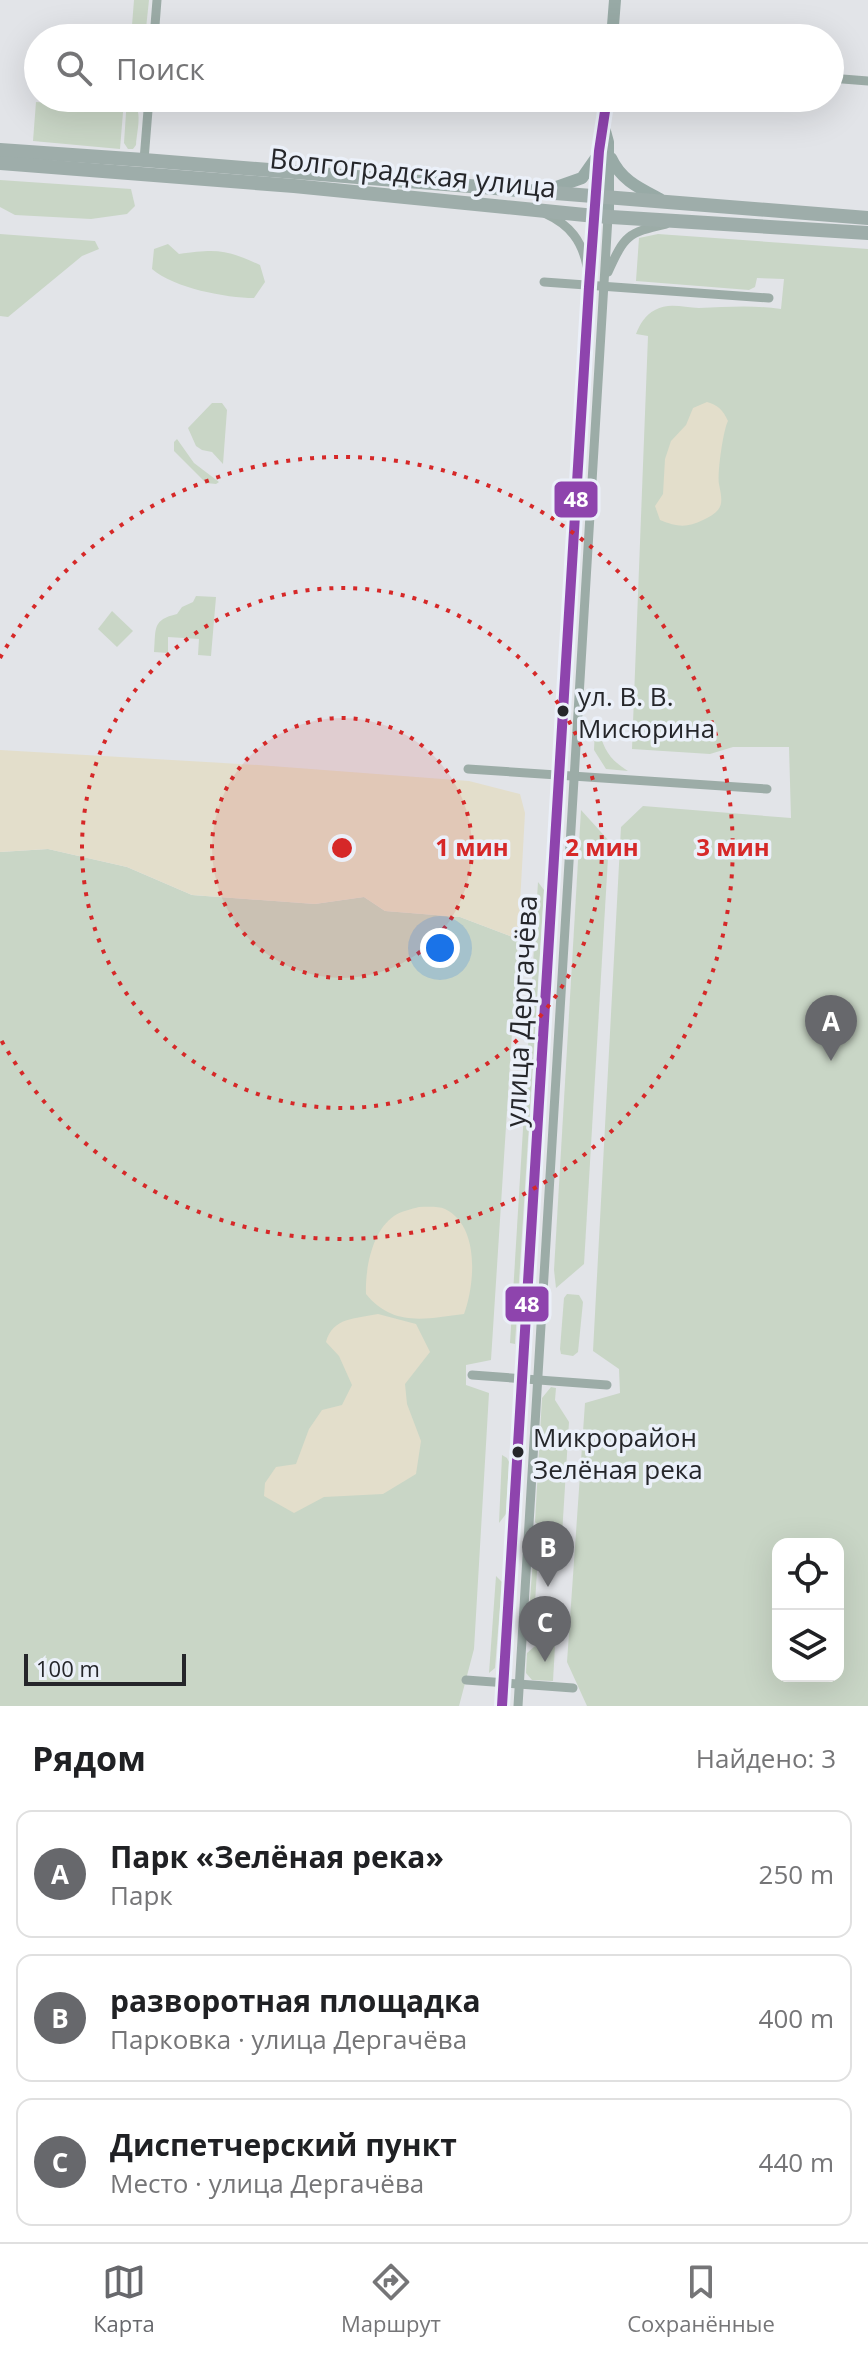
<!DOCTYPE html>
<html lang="ru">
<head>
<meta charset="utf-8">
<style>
  :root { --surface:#fff; --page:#f2f2f2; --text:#202124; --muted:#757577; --line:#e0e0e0; --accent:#67686c }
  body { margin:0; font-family:"Open Sans",sans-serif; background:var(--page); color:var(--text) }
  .controls { position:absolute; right:24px; bottom:24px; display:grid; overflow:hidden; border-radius:16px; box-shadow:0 8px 32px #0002 }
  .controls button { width:72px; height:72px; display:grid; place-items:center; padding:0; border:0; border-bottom:2px solid var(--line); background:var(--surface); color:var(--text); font:40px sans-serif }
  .scale { position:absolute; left:24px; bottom:20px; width:162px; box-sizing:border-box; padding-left:8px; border:4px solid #25262a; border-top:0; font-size:22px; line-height:28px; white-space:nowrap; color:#25262a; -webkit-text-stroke:6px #ebf0f9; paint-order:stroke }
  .you { position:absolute; left:440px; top:948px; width:28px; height:28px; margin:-20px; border:6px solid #fff; border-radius:50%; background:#1a73e8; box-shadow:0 0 0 12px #1a73e833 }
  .badge { display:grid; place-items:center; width:52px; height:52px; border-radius:50%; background:var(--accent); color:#fff; font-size:26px; font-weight:700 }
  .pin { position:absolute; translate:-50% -66px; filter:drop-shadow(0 2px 4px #0008) }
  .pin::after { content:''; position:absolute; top:42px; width:28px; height:24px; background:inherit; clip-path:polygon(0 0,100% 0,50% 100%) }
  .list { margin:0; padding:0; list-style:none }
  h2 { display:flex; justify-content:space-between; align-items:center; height:104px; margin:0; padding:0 32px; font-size:34px }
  h2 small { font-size:26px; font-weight:400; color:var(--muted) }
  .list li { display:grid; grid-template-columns:52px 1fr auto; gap:24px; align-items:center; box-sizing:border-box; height:128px; margin:0 16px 16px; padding:0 16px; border:2px solid var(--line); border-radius:16px }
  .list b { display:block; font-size:30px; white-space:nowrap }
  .list p { margin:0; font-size:26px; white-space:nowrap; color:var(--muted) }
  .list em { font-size:26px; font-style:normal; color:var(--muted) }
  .icon { flex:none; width:44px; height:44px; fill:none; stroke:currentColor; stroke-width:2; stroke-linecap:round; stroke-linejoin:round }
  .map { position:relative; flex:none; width:868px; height:1706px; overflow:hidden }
  .search { position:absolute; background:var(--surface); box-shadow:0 8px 32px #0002; left:24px; right:24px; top:24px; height:88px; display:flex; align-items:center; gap:20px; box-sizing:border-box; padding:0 28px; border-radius:44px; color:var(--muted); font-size:30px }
  .sheet { height:536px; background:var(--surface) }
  nav { display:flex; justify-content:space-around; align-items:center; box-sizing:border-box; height:112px; border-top:2px solid var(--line); background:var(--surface); font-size:22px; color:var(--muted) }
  nav a { display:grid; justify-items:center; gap:4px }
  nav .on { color:var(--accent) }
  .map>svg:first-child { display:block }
  .green { fill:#c9d6c6; fill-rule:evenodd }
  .sand { fill:#e3decb }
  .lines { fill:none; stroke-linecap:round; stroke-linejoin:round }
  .street { stroke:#9caca7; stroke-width:9 }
  .secondary { stroke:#98aaa6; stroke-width:12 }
  .primary { stroke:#9eadaa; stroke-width:14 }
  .bus-1-casing { stroke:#ebf0f9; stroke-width:16 }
  .bus-1 { stroke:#8e44ad; stroke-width:10 }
  .ring { fill:none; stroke:#d62828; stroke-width:4; stroke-dasharray:4 8 }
  .bus-dot { fill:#25262a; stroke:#ebf0f9; stroke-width:3 }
  .labels { text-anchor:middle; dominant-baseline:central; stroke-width:7; stroke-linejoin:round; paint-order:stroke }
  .bus-label { font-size:26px; fill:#25262a; stroke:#ebf0f9; text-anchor:start }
  .street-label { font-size:28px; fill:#25262a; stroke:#ebf0f9 }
  .centre { fill:#d62828; stroke:#ebf0f9; stroke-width:4 }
  .ring-label { font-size:24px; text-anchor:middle; font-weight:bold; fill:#d62828; stroke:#ebf0f9; stroke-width:7; stroke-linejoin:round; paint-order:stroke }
  .line-badge { stroke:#ebf0f9; stroke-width:3 }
  .badge-label { font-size:22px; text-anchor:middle; font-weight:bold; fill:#fff }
</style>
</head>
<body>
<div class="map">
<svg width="868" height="1706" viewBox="0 0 868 1706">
  <rect width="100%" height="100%" fill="#e2e4e8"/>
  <g class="green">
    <polygon points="134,0 149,0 145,38 131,38"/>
    <polygon points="108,98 124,100 120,149 33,141 36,102 101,106"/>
    <path d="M 127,98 C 145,106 137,128 136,145 L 133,149 L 128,149 L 124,143 Z"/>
    <polygon points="0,180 131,189 135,206 127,214 91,219 15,215 0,207"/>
    <polygon points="0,234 95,241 99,249 82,256 8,317 0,316"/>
    <path d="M 658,234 L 868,249 L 868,1706 L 587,1706 L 567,1662 L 585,1403 L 620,1393 L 619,1369 L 593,1351 L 621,827 L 643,806 L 791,818 L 789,747 L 733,747 L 710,754 L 632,749 L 648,336 L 636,334 C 640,324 645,315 655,310 C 669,302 684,308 699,308 C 727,307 753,305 781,309 L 784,279 L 757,278 L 755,287 L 749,290 L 636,281 L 639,238 ZM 778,1544 L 838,1544 L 838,1676 L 778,1676 Z"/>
    <path d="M 168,244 L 179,254 C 216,249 226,249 260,265 L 265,282 L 254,298 C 226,298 174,288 152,269 L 154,249 Z"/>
    <polygon points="212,403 222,403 227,410 223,464 212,452 202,450 196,446 188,428"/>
    <polygon points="177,439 194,463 219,482 216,484 206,483 174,451 174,442"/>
    <path d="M 196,596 L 216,597 L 211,656 L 198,655 L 199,639 L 168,637 L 168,653 L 154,652 C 156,628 152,620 177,614 L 182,607 L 193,602 Z"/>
    <polygon points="112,611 133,631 117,647 98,629"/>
    <path d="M 595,727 L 599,727 C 602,748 610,760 628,771 L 606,769 L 594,750 Z"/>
    <polygon points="581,810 609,841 584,1264 556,1288 554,1270"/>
    <polygon points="48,849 127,867 192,895 315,904 364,897 385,911 460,917 518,939 491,1360 466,1365 466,1385 489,1393 474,1649 459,1706 0,1706 0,852"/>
    <polygon points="538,882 544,890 515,1344 510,1343"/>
    <polygon points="567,1294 579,1295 583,1302 578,1352 573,1356 561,1354 560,1349 564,1298"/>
    <polygon points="551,1387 556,1388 555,1400 569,1422 561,1551 535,1522 542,1398"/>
    <polygon points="502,1455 507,1458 509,1462 506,1514 499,1523"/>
    <polygon points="534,1546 538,1555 534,1619 528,1627"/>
    <polygon points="496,1576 502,1582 495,1668 489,1673"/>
    <polygon points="556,1628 553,1681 532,1680 526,1673 527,1653"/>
  </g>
  <g class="sand">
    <path d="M 707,402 C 718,405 723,410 728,421 C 723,430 717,475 719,484 C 723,504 724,510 703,520 C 687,528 677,527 660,520 L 655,506 L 663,494 L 665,459 L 671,441 L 686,425 L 693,408 Z"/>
    <polygon points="0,750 258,765 469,781 520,794 525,813 518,939 460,917 385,911 364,897 315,904 192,895 127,867 48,849 0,852"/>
    <path d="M 419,1207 C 427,1207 438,1206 445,1209 C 480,1226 475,1284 464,1314 C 425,1319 393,1327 366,1294 C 365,1269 372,1231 394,1216 C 401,1211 412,1209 419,1207 Z"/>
    <path d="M 378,1314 L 416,1324 L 430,1352 L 405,1384 L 407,1404 L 421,1441 L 416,1474 L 383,1494 L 324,1497 L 294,1513 L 264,1496 L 265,1483 L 276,1467 L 296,1464 L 309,1429 L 322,1410 L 342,1405 L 352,1385 L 339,1356 L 326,1342 C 333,1317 355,1319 378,1314 Z"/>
  </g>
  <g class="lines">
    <g class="street">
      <polyline points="154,38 157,0"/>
      <polyline points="830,78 868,81"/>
      <polyline points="144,160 149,98"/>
      <path d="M 546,214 C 570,225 582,241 587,266"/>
      <path d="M 608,272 C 625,235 627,233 666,224"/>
      <polyline points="544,282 769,298"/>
      <polyline points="468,769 767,789"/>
      <polyline points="472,1375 607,1385"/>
      <polyline points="466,1680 573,1688"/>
      <polyline points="502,1706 595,216"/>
      <polyline points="518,1706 608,217"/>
    </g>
    <g class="secondary">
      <polyline points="612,38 615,0"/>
      <polyline points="605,131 608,142 608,217"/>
      <path d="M 611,158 C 621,180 639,188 660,199"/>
      <polyline points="548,190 582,178 596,158"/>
      <polyline points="595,216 599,151 607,98"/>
    </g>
    <g class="primary">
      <polyline points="0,150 144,160 868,218"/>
      <polyline points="0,163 294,186 595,216 868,233"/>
    </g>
    <defs>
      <polyline id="bus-1" points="502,1706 589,287 599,151 607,98"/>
    </defs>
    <use href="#bus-1" class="bus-1-casing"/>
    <use href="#bus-1" class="bus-1"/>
  </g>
  <circle cx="342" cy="848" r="130" fill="#d62828" fill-opacity=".12"/>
  <g class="ring">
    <circle cx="342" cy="848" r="130"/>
    <circle cx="342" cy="848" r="260"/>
    <path d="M0 658A391 391 0 1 1 0 1038"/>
  </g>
  <g class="bus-dot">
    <circle cx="563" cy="711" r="7"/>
    <circle cx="518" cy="1452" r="7"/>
  </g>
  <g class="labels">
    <g class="bus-label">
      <text x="578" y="696">ул. В. В.<tspan x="578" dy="32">Мисюрина</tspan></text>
      <text x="533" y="1437">Микрорайон<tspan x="533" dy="32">Зелёная река</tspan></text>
    </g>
    <g class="street-label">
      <text transform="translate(413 172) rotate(6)">Волгоградская улица</text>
      <text transform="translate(520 1011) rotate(-87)">улица Дергачёва</text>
    </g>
  </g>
  <circle cx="342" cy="848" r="12" class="centre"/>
  <g class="ring-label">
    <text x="472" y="856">1 мин</text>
    <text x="602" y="856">2 мин</text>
    <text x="733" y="856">3 мин</text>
  </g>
  <g class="line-badge">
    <rect x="553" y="480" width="46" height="39" rx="8" fill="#8e44ad"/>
    <rect x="504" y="1285" width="46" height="38" rx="8" fill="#8e44ad"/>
  </g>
  <g class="badge-label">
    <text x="576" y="507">48</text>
    <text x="527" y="1312">48</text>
  </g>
</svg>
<div class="controls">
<button><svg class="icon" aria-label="locate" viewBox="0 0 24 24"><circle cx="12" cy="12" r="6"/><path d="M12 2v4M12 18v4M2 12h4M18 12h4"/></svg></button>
<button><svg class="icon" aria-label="layers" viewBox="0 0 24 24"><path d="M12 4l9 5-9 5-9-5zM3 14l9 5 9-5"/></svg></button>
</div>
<div class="scale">100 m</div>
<div class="you"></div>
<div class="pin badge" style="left:831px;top:1061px">A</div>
<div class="pin badge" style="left:548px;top:1587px">B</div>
<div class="pin badge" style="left:545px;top:1662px">C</div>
<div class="search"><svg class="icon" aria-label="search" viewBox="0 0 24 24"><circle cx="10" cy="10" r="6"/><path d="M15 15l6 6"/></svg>Поиск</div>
</div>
<section class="sheet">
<h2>Рядом<small>Найдено: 3</small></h2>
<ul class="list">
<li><span class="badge">A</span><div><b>Парк «Зелёная река»</b><p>Парк</p></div><em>250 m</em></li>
<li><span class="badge">B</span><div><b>разворотная площадка</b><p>Парковка · улица Дергачёва</p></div><em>400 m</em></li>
<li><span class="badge">C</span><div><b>Диспетчерский пункт</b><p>Место · улица Дергачёва</p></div><em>440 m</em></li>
</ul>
</section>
<nav>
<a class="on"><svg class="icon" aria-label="map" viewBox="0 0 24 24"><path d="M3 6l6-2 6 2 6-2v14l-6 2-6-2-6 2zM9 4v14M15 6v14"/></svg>Карта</a>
<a><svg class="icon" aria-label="directions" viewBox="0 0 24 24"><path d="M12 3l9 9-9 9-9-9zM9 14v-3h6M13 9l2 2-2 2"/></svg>Маршрут</a>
<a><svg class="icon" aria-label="saved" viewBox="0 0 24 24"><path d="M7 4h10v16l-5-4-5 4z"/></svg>Сохранённые</a>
</nav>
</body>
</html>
